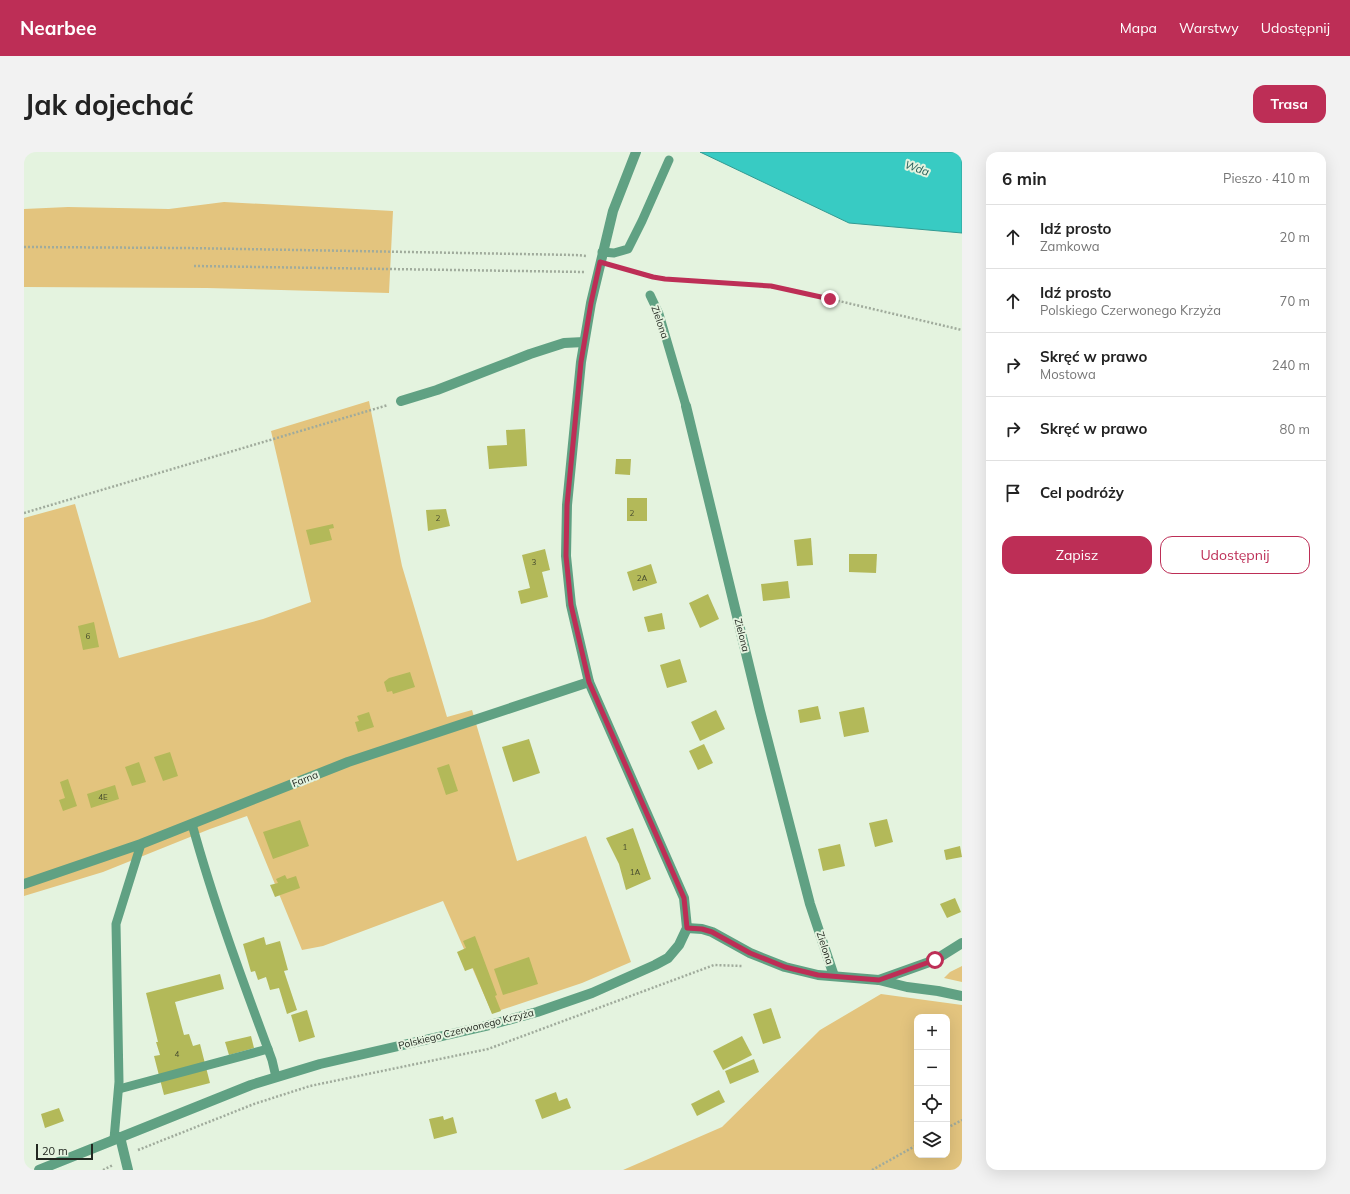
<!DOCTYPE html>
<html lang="pl">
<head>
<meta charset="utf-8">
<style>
  :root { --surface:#fff; --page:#f2f2f2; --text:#222; --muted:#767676; --line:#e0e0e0; --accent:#bd2e56 }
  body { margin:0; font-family:Mulish,sans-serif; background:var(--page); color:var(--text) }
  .controls { position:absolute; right:12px; bottom:12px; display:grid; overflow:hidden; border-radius:8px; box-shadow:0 4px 16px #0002 }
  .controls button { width:36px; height:36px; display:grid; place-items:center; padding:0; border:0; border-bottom:1px solid var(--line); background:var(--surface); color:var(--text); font:20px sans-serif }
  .scale { position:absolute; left:12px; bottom:10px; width:57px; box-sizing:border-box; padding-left:4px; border:2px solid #232821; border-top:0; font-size:11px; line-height:14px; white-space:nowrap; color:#232821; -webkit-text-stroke:3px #e4f3df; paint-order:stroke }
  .stop { position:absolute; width:12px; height:12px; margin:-9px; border:3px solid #bd2e56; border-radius:50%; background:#fff }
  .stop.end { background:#bd2e56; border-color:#fff; box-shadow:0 1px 4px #0008 }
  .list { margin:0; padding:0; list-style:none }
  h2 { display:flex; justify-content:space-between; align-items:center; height:52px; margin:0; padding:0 16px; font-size:17px }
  h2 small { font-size:13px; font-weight:400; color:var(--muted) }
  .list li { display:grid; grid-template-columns:26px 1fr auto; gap:12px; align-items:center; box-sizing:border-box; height:64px; padding:0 16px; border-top:1px solid var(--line) }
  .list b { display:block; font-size:15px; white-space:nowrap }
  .list p { margin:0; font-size:13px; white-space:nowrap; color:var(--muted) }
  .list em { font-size:13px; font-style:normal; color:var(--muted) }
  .actions { display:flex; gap:8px; padding:12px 16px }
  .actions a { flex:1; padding:9px 0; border:1px solid var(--accent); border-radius:12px; text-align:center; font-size:14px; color:var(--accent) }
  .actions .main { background:var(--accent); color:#fff }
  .icon { flex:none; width:22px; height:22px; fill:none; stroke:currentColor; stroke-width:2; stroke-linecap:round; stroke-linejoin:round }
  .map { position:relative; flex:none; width:938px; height:1018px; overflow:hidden; border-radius:12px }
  header { display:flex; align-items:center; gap:24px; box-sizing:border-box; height:56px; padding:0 20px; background:var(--accent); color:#fff }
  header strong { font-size:19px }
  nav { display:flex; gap:22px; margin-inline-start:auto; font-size:14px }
  .intro { display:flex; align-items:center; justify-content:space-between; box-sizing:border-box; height:96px; padding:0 24px }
  h1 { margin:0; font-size:28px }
  .button { padding:10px 18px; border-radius:12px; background:var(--accent); color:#fff; font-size:14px; font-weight:700 }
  main { display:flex; gap:24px; padding:0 24px }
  aside { flex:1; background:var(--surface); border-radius:12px; box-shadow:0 4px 16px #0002 }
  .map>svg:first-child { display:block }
  .green { fill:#e3c47e; fill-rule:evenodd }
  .water { fill:#38cbc3; stroke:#329a92 }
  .building { fill:#b3b959 }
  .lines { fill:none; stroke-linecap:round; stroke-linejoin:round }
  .path { stroke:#a0ab9c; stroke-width:2.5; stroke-dasharray:2 2; stroke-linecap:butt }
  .service { stroke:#60a183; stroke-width:9 }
  .minor { stroke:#60a183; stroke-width:10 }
  .tertiary { stroke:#60a183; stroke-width:10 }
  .route { stroke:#bd2e56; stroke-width:5 }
  .labels { text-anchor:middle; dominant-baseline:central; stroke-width:4; stroke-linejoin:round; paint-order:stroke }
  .number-label { font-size:8px; fill:#474c2f }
  .street-label { font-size:10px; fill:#232821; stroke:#e4f3df }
  .water-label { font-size:11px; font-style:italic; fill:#225c58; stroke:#e4f3df }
</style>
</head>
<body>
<header>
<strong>Nearbee</strong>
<nav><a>Mapa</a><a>Warstwy</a><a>Udostępnij</a></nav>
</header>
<div class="intro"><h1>Jak dojechać</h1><a class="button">Trasa</a></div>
<main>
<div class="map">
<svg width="938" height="1018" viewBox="0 0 938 1018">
  <rect width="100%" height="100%" fill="#e4f3df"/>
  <g class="green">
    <polygon points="200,50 369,59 365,141 183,136 0,135 0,57 44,55 145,57"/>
    <polygon points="345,249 378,414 423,565 448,558 493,709 562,684 607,810 558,831 468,861 419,749 299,794 278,798 223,664 186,677 79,720 0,744 0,366 51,352 95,506 239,467 287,450 247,279"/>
    <polygon points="938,814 938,830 920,826 926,820"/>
    <path d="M 857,842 L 938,853 L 938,1018 L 599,1018 L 698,975 L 796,878 ZM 893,865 L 923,865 L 923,1003 L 893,1003 Z"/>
  </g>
  <polygon class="water" points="676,0 938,0 938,81 825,71"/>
  <g class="building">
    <polygon points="501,277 503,314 465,317 463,294 483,293 482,278"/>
    <polygon points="592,307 607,307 606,323 591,322"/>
    <rect x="603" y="346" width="20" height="23"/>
    <polygon points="422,357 426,374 404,379 402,358"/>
    <polygon points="309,372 310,376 305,377 308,388 286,393 282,378"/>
    <polygon points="787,386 789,413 773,414 770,388"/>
    <polygon points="521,397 526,418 518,420 524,445 497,452 494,439 506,436 498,403"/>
    <polygon points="825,402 853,402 852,421 825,420"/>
    <polygon points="627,412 633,431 609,439 603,420"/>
    <polygon points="764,429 766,446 739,449 737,432"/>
    <polygon points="684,442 695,467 676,476 665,451"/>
    <polygon points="638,461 641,477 624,480 620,465"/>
    <polygon points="70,470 75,495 59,498 54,474"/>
    <polygon points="656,507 663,530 643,536 636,513"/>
    <polygon points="386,520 391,535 369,542 368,539 363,540 360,530 365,526"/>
    <polygon points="794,554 797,567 776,571 774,558"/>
    <polygon points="840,555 845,580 820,585 815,560"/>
    <polygon points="692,558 701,577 676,589 667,570"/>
    <polygon points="345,560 350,575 334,580 331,570 335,569 333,564"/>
    <polygon points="505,587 516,621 489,630 478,595"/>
    <polygon points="680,592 689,611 674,618 665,599"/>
    <polygon points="146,600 154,624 139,629 130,605"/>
    <polygon points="115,610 122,630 108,634 101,615"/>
    <polygon points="425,612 434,639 422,643 413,616"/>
    <polygon points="44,627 53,654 39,659 35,648 41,646 36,630"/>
    <polygon points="91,633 95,647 67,656 63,642"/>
    <polygon points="863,667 869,690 851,695 845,671"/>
    <polygon points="276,668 285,694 249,707 239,680"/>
    <polygon points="609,676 627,727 602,738 595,712 582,686"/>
    <polygon points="816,692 821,714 799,719 794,697"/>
    <polygon points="936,694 938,705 922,708 920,698"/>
    <polygon points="261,723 263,727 272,724 276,736 251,745 246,733 254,731 252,727"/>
    <polygon points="931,746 937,760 923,766 916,752"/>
    <polygon points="451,784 473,843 471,844 477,859 468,862 449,816 441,819 433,800 442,796 439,789"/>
    <polygon points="240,785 242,793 256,789 264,818 260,819 273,858 263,862 255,836 246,838 242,825 234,828 231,819 227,820 219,792"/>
    <polygon points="505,805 514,832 479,843 470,817"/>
    <polygon points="196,822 200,837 151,850 160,883 165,882 169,894 176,892 186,931 140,943 130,904 136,903 132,890 134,890 122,841"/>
    <polygon points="747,856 757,886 739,892 729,862"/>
    <polygon points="283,858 291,885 275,890 267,863"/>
    <polygon points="227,884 230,896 205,903 201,890"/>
    <polygon points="718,884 728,903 699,918 689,899"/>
    <polygon points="730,907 735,920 706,932 701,919"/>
    <polygon points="695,938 701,950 673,964 667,952"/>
    <polygon points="532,940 535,949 543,946 547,956 518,967 511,948"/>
    <polygon points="35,956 40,969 21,976 17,962"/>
    <polygon points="419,964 420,968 429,965 433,981 410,987 405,967"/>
  </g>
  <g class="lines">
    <g class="path">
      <polyline points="0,95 162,96 552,103 563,104"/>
      <polyline points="170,114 561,120"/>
      <polyline points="593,115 641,127 727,133 764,137 938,178"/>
      <polyline points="0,361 364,253"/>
      <polyline points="923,976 938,968"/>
      <polyline points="114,998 230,952 286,934 464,897 690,813 718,814"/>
      <polyline points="79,1018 89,1013"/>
      <polyline points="848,1018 893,993"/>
    </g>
    <g class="service">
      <polyline points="578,100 590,101 604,97 618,69 645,8"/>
      <polyline points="626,143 635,162 662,254"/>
      <path d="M 168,672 C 190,752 219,830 248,908 L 252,925"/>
      <polyline points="95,937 244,897"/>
      <polyline points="90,987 95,930 92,772 117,692"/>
    </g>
    <g class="minor">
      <polyline points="377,249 413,238 506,202 540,191 560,190"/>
      <polyline points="662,254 736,559 786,752 810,824"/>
      <polyline points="0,732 117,692 324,610 565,530"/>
      <polyline points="663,776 678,777 688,780 726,801 761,815 794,823 855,828 883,835 914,839 938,844"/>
      <polyline points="855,828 911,808 938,791"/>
      <polyline points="96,985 104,1018"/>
    </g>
    <polyline class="tertiary" points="15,1018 227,933 296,912 462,874 513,860 568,841 631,813 644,806 655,793 663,776 660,746 565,530 547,453 542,404 543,353 557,210 567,151 589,59 612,0"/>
  </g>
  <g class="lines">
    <polyline class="route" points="806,147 747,134 641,127 629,125 576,110 567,151 557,210 543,353 542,404 547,453 565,530 660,746 663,776 678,777 688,780 726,801 761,815 794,823 855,828 911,808"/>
  </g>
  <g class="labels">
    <g class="number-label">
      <text x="608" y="361">2</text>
      <text x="414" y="366">2</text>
      <text x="510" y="410">3</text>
      <text x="618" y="426">2A</text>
      <text x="64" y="484">6</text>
      <text x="79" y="645">4E</text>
      <text x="601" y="695">1</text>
      <text x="611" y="720">1A</text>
      <text x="153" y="902">4</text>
    </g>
    <g class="street-label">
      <text transform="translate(636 170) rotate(71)">Zielona</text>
      <text transform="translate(718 483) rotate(76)">Zielona</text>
      <text transform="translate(281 627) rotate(-22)">Farna</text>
      <text transform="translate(801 796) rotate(72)">Zielona</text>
      <text transform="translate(442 877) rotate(-14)">Polskiego Czerwonego Krzyża</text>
    </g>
    <g class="water-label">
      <text transform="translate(893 16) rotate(19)">Wda</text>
    </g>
  </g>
</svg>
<div class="controls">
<button>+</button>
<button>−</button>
<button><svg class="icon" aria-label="locate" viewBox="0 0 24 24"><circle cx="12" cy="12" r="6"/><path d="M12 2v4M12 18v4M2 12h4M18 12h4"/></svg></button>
<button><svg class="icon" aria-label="layers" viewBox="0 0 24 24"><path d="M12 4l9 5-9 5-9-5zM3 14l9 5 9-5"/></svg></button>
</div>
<div class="scale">20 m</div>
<div class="stop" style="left:911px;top:808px"></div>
<div class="stop end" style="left:806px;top:147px"></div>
</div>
<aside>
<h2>6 min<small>Pieszo · 410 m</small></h2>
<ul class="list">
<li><svg class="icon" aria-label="ahead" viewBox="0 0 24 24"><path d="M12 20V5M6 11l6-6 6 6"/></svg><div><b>Idź prosto</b><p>Zamkowa</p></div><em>20 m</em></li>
<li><svg class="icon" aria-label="ahead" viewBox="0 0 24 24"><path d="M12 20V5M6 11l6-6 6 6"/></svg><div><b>Idź prosto</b><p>Polskiego Czerwonego Krzyża</p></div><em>70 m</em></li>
<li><svg class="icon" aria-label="right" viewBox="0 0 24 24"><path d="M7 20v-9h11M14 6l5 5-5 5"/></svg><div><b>Skręć w prawo</b><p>Mostowa</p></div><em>240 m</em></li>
<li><svg class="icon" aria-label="right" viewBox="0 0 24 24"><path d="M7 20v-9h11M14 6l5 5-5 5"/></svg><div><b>Skręć w prawo</b></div><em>80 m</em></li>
<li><svg class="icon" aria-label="arrive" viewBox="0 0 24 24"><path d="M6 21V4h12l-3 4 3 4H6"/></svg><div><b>Cel podróży</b></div></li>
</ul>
<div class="actions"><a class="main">Zapisz</a><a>Udostępnij</a></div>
</aside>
</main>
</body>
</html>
